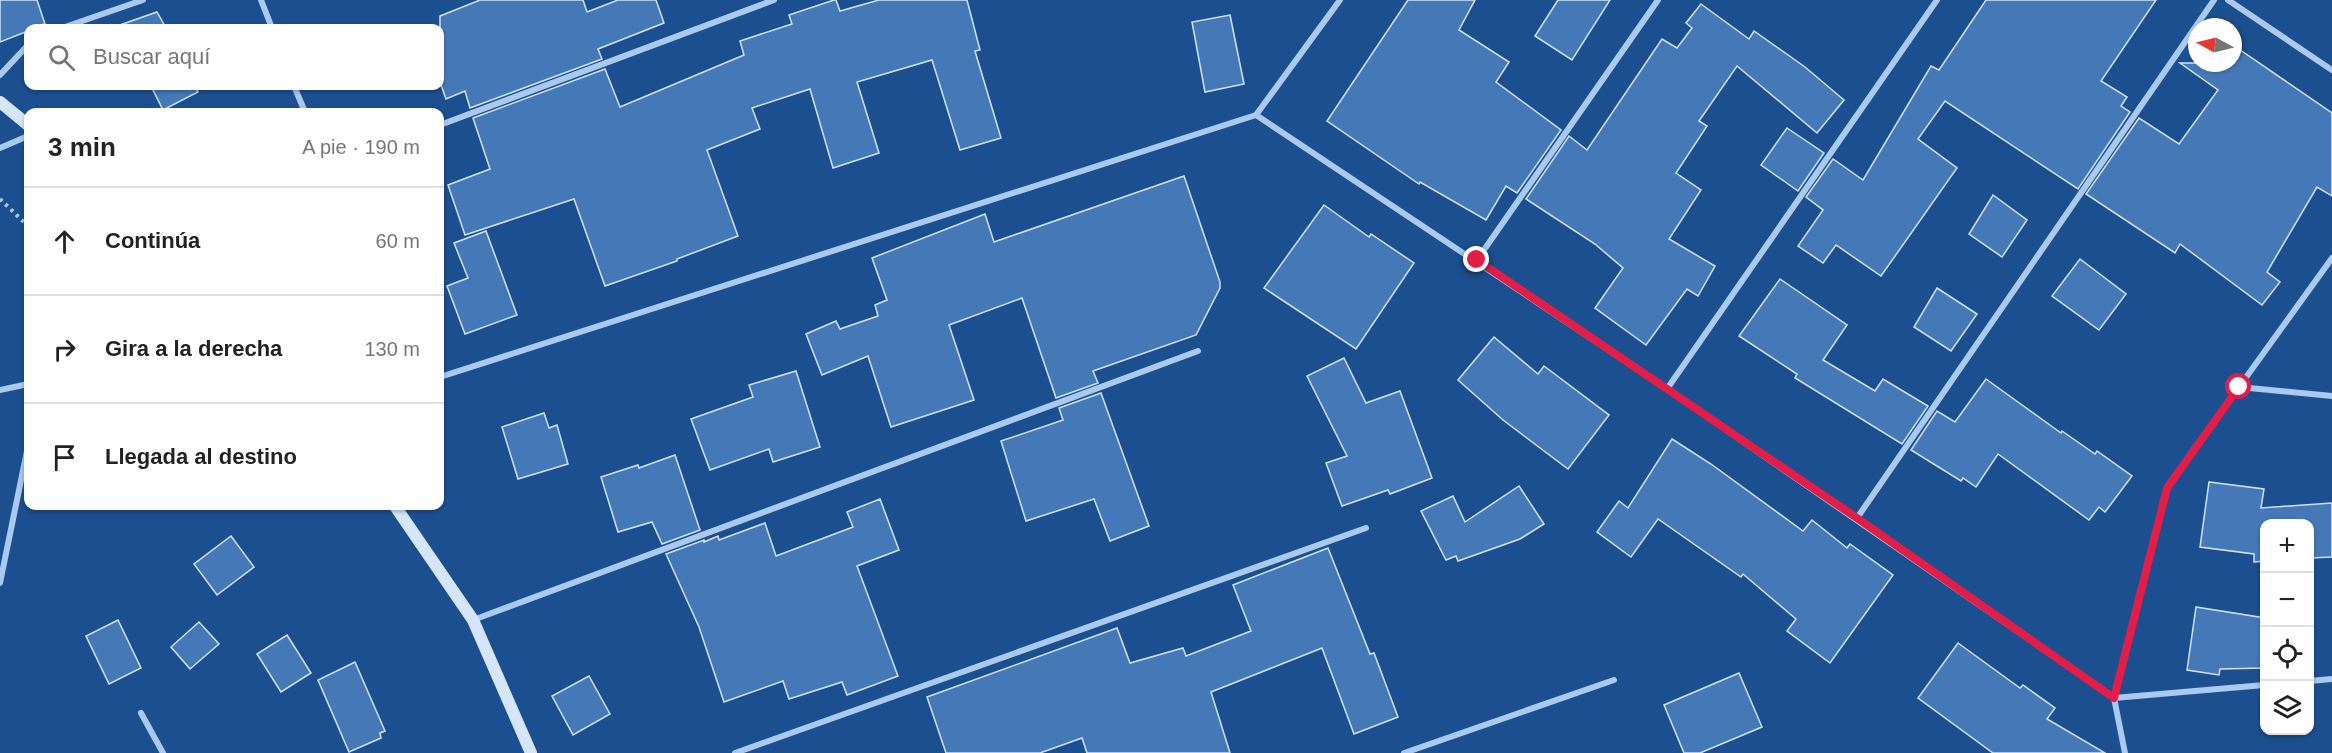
<!DOCTYPE html>
<html lang="es">
<head>
<meta charset="utf-8">
<style>
  :root { --surface:#fff; --page:#f2f2f2; --text:#222; --muted:#767676; --line:#e0e0e0 }
  body { margin:0; font-family:Arial,sans-serif; background:var(--page); color:var(--text) }
  .controls { position:absolute; right:18px; bottom:18px; display:grid; overflow:hidden; border-radius:12px; box-shadow:0 2px 4px #0004 }
  .controls button { width:54px; height:54px; display:grid; place-items:center; padding:0; border:0; border-bottom:2px solid var(--line); background:var(--surface); color:var(--text); font:30px sans-serif }
  .compass { position:absolute; left:2188px; top:18px; width:54px; height:54px; border-radius:50%; background:var(--surface); box-shadow:0 2px 4px #0004; rotate:277deg }
  .stop { position:absolute; width:18px; height:18px; margin:-14px; border:4px solid #e11d48; border-radius:50%; background:#fff }
  .stop.end { background:#e11d48; border-color:#fff; box-shadow:0 2px 6px #0008 }
  .list { margin:0; padding:0; list-style:none }
  h2 { display:flex; justify-content:space-between; align-items:center; height:78px; margin:0; padding:0 24px; font-size:26px }
  h2 small { font-size:20px; font-weight:400; color:var(--muted) }
  .list li { display:grid; grid-template-columns:39px 1fr auto; gap:18px; align-items:center; box-sizing:border-box; height:108px; padding:0 24px; border-top:2px solid var(--line) }
  .list b { display:block; font-size:22px; white-space:nowrap }
  .list em { font-size:20px; font-style:normal; color:var(--muted) }
  .icon { flex:none; width:33px; height:33px; fill:none; stroke:currentColor; stroke-width:2; stroke-linecap:round; stroke-linejoin:round }
  .map { position:relative; flex:none; width:2332px; height:753px; overflow:hidden }
  .search { position:absolute; background:var(--surface); box-shadow:0 2px 4px #0004; left:24px; top:24px; width:420px; height:66px; display:flex; align-items:center; gap:15px; box-sizing:border-box; padding:0 21px; border-radius:12px; color:var(--muted); font-size:22px }
  .panel { position:absolute; background:var(--surface); box-shadow:0 2px 4px #0004; left:24px; top:108px; width:420px; height:402px; border-radius:12px }
  .map>svg:first-child { display:block }
  .building { fill:#4478b7; stroke:#cfe3fa; stroke-width:1.5 }
  .lines { fill:none; stroke-linecap:round; stroke-linejoin:round }
  .path { stroke:#a9c9ee; stroke-width:4; stroke-dasharray:3 4.5; stroke-linecap:butt }
  .minor { stroke:#a9c9ee; stroke-width:6 }
  .secondary { stroke:#d6e6fa; stroke-width:12 }
  .route { stroke:#e11d48; stroke-width:8 }
</style>
</head>
<body>
<div class="map">
<svg width="2332" height="753" viewBox="0 0 2332 753">
  <rect width="100%" height="100%" fill="#1b4f8f"/>
  <g class="building">
    <polygon points="0,0 37,0 45,24 28,28 28,31 0,42"/>
    <polygon points="480,0 583,0 587,12 618,0 656,0 664,23 598,49 602,59 470,108 465,91 446,99 440,82 440,16"/>
    <polygon points="834,0 836,0 840,11 879,0 967,0 980,50 975,51 1001,138 960,150 932,60 857,82 879,153 833,168 810,89 752,108 760,129 707,150 738,236 677,259 677,261 605,286 574,199 465,235 448,185 490,169 473,118 605,69 620,107 744,55 740,41 792,24 789,15"/>
    <polygon points="1408,0 1475,0 1459,30 1509,62 1496,82 1561,130 1517,193 1506,186 1486,220 1420,182 1419,184 1327,121"/>
    <polygon points="1558,0 1610,0 1572,60 1535,36"/>
    <polygon points="1986,0 2156,0 2101,81 2127,97 2121,106 2130,112 2078,189 1945,101 1918,139 1957,168 1881,276 1836,245 1823,263 1798,246 1823,210 1806,197 1833,159 1863,180 1931,66 1939,70"/>
    <polygon points="1701,4 1749,39 1754,31 1805,67 1844,100 1817,133 1737,66 1699,121 1707,126 1676,173 1701,190 1669,239 1715,266 1698,296 1687,289 1646,345 1595,308 1623,268 1595,244 1526,199 1569,136 1587,150 1662,39 1677,48 1692,28 1686,23"/>
    <polygon points="157,12 166,28 122,28 120,25"/>
    <polygon points="1230,15 1244,84 1205,92 1192,22"/>
    <polygon points="2233,45 2332,113 2332,196 2317,187 2267,272 2280,282 2262,305 2180,244 2175,253 2086,194 2139,118 2179,144 2218,90 2180,63 2233,63"/>
    <polygon points="151,86 195,86 198,92 163,110"/>
    <polygon points="1787,128 1824,153 1798,191 1761,165"/>
    <polygon points="1184,176 1220,282 1220,288 1196,335 1093,371 1098,383 1056,398 1022,298 949,325 974,400 891,427 868,356 822,375 806,334 836,321 840,329 878,316 875,305 887,300 872,258 985,214 994,242"/>
    <polygon points="1993,195 2027,220 2002,257 1969,234"/>
    <polygon points="1324,205 1369,237 1371,234 1414,263 1356,349 1264,288"/>
    <polygon points="486,231 517,315 465,334 447,286 468,278 454,243"/>
    <polygon points="2080,259 2126,294 2099,330 2052,296"/>
    <polygon points="1780,279 1847,325 1823,360 1875,391 1883,379 1928,406 1902,444 1795,378 1797,374 1739,336"/>
    <polygon points="1937,288 1977,314 1951,351 1914,327"/>
    <polygon points="1494,337 1538,374 1544,366 1609,415 1568,469 1503,420 1458,380"/>
    <polygon points="1344,358 1366,403 1400,391 1432,478 1390,494 1388,490 1342,506 1326,463 1347,456 1307,376"/>
    <polygon points="796,371 820,447 773,462 769,449 710,470 691,419 753,397 749,385"/>
    <polygon points="1986,379 2061,433 2062,431 2095,454 2097,451 2132,476 2105,512 2099,507 2089,520 1998,454 1976,487 1963,478 1961,481 1911,450 1937,411 1955,422"/>
    <polygon points="1101,393 1149,526 1110,541 1094,499 1026,521 1001,441 1063,420 1059,408"/>
    <polygon points="544,413 549,428 557,425 568,464 518,479 502,427"/>
    <polygon points="1672,439 1711,464 1803,531 1812,520 1847,548 1850,544 1893,575 1830,663 1787,631 1796,619 1743,574 1741,577 1658,519 1631,557 1597,532 1619,501 1628,508"/>
    <polygon points="675,455 700,530 662,544 652,522 618,532 601,477 638,465 639,468"/>
    <polygon points="2209,482 2264,489 2261,508 2332,503 2332,557 2310,558 2310,524 2265,524 2265,561 2254,562 2254,554 2200,547"/>
    <polygon points="1519,486 1544,524 1520,539 1458,561 1456,556 1446,560 1421,511 1453,496 1465,522"/>
    <polygon points="880,499 899,550 857,566 898,676 847,695 842,682 789,699 783,681 724,702 699,627 666,554 704,540 704,542 718,536 719,540 765,523 776,556 853,527 847,512"/>
    <polygon points="231,536 254,567 217,595 194,564"/>
    <polygon points="1328,548 1370,654 1374,653 1398,717 1354,734 1322,648 1211,692 1230,753 1087,753 1082,738 1040,753 946,753 927,697 1117,628 1130,663 1183,648 1186,656 1251,631 1233,585"/>
    <polygon points="2196,607 2265,618 2265,668 2220,669 2219,675 2187,670"/>
    <polygon points="118,620 141,668 109,684 86,636"/>
    <polygon points="199,622 219,644 190,669 171,647"/>
    <polygon points="287,635 311,673 281,692 257,654"/>
    <polygon points="1958,643 2020,688 2023,685 2055,708 2047,719 2105,753 1993,753 1918,698"/>
    <polygon points="355,662 385,731 380,733 381,738 349,752 318,680"/>
    <polygon points="1739,673 1762,727 1700,753 1684,753 1664,705"/>
    <polygon points="589,676 610,714 573,735 552,696"/>
  </g>
  <g class="lines">
    <polyline class="path" points="0,199 28,226"/>
    <g class="minor">
      <polyline points="261,0 272,28"/>
      <polyline points="2228,0 2332,70"/>
      <polyline points="62,28 143,0"/>
      <polyline points="0,75 28,45"/>
      <polyline points="294,86 305,112"/>
      <polyline points="1256,115 1667,389 2114,698 2264,685"/>
      <polyline points="440,125 774,0"/>
      <polyline points="0,148 28,136"/>
      <polyline points="1477,260 1658,0"/>
      <polyline points="440,377 1256,115 1340,0"/>
      <polyline points="2239,387 2332,396"/>
      <polyline points="1667,389 1937,0"/>
      <polyline points="0,390 28,384"/>
      <polyline points="1857,518 2214,0"/>
      <polyline points="0,583 28,446"/>
      <polyline points="473,620 1198,351"/>
      <polyline points="2310,681 2332,679"/>
      <polyline points="141,713 163,753"/>
      <polyline points="735,753 1366,528"/>
      <polyline points="1404,753 1614,680"/>
      <polyline points="2125,753 2114,698 2167,487 2332,258"/>
    </g>
    <g class="secondary">
      <polyline points="0,102 28,125"/>
      <polyline points="395,506 473,620 531,753"/>
    </g>
  </g>
  <g class="lines">
    <polyline class="route" points="1477,260 1857,518 2114,698 2167,488 2239,387"/>
  </g>
</svg>
<div class="controls">
<button>+</button>
<button>−</button>
<button><svg class="icon" aria-label="locate" viewBox="0 0 24 24"><circle cx="12" cy="12" r="6"/><path d="M12 2v4M12 18v4M2 12h4M18 12h4"/></svg></button>
<button><svg class="icon" aria-label="layers" viewBox="0 0 24 24"><path d="M12 4l9 5-9 5-9-5zM3 14l9 5 9-5"/></svg></button>
</div>
<svg class="compass" viewBox="-18 -18 36 36"><path d="M0-13l5 13h-10z" fill="#e53935"/><path d="M0 13l5-13h-10z" fill="#767676"/></svg>
<div class="stop" style="left:2239px;top:387px"></div>
<div class="stop end" style="left:1477px;top:260px"></div>
<div class="search"><svg class="icon" aria-label="search" viewBox="0 0 24 24"><circle cx="10" cy="10" r="6"/><path d="M15 15l6 6"/></svg>Buscar aquí</div>
<section class="panel">
<h2>3 min<small>A pie · 190 m</small></h2>
<ul class="list">
<li><svg class="icon" aria-label="ahead" viewBox="0 0 24 24"><path d="M12 20V5M6 11l6-6 6 6"/></svg><div><b>Continúa</b></div><em>60 m</em></li>
<li><svg class="icon" aria-label="right" viewBox="0 0 24 24"><path d="M7 20v-9h11M14 6l5 5-5 5"/></svg><div><b>Gira a la derecha</b></div><em>130 m</em></li>
<li><svg class="icon" aria-label="arrive" viewBox="0 0 24 24"><path d="M6 21V4h12l-3 4 3 4H6"/></svg><div><b>Llegada al destino</b></div></li>
</ul>
</section>
</div>
</body>
</html>
